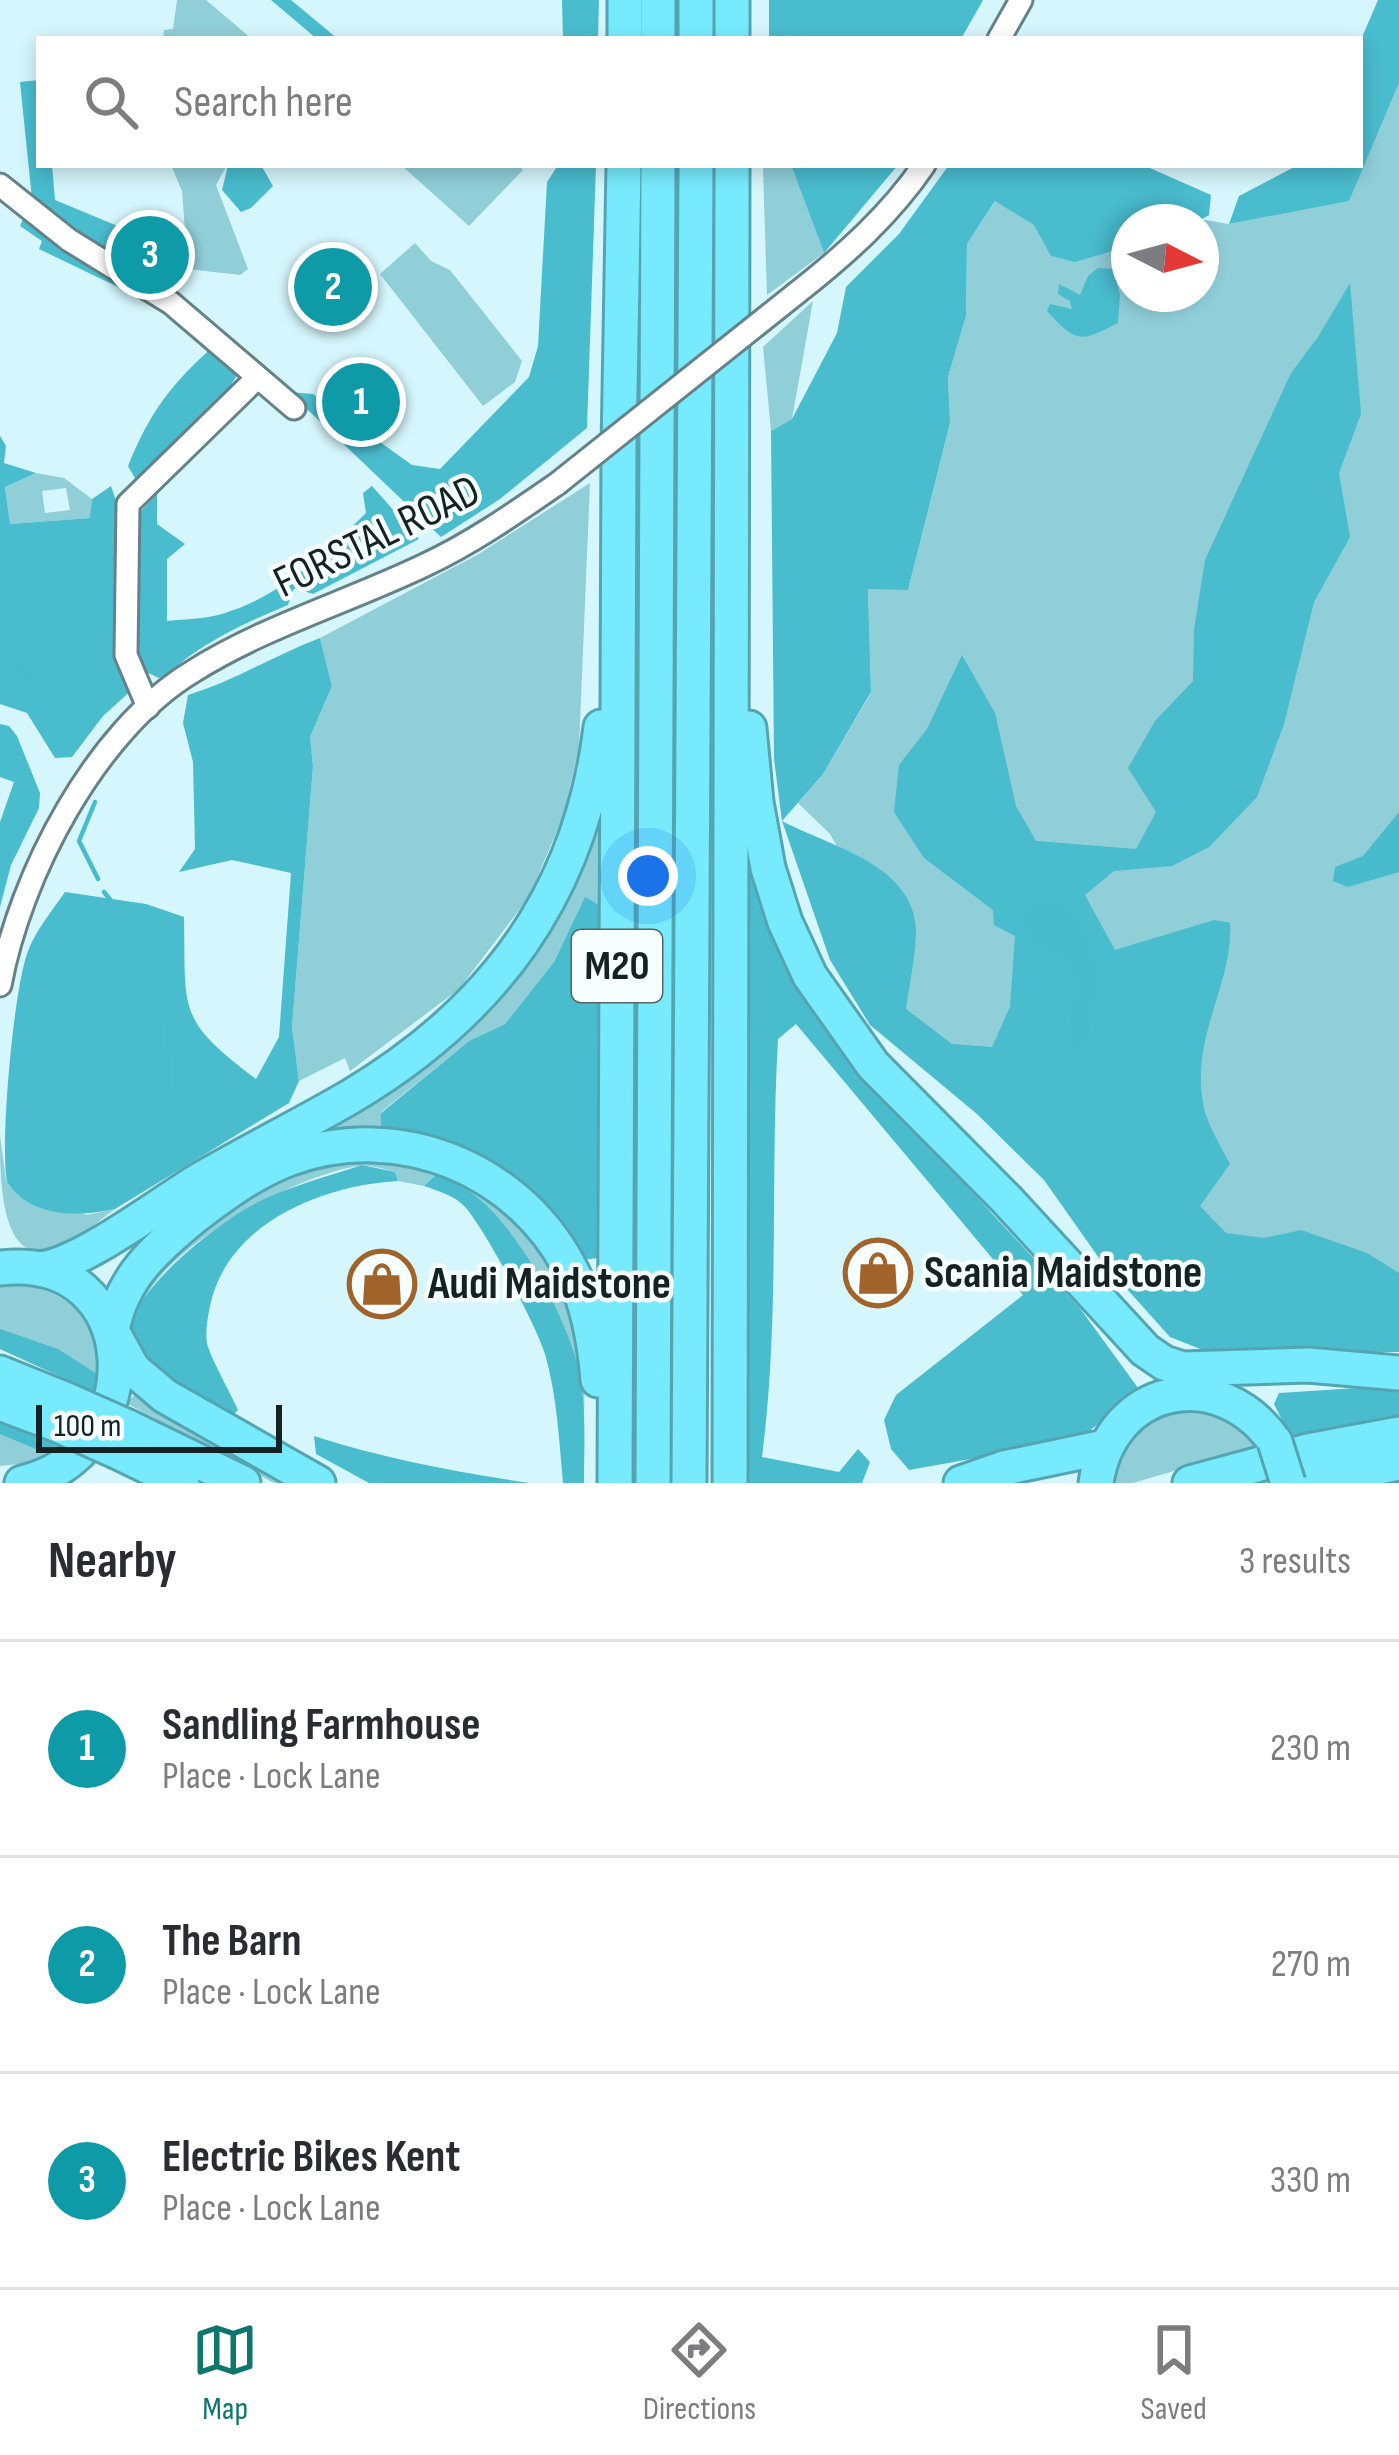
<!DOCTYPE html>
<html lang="en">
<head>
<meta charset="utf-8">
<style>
  :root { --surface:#fff; --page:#f2f2f3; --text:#2b2b33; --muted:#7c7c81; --line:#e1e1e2; --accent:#0f766e }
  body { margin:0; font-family:"Sofia Sans Condensed",sans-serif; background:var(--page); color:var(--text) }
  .compass { position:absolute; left:1111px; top:204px; width:108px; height:108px; border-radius:50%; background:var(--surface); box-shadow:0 6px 18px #0003; rotate:96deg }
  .scale { position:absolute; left:36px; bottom:30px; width:246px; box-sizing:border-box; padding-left:12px; border:6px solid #152224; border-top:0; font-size:33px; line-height:42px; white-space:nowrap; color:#152224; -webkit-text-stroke:9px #f7feff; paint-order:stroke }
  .you { position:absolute; left:648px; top:876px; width:42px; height:42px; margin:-30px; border:9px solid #fff; border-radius:50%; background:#1a73e8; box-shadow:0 0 0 18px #1a73e833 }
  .badge { display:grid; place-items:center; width:78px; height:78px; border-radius:50%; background:var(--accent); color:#fff; font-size:39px; font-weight:700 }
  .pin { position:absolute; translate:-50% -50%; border:6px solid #fff; box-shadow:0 3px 12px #0006 }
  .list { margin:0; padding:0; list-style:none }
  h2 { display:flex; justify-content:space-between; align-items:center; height:156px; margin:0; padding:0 48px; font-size:51px }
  h2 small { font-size:39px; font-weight:400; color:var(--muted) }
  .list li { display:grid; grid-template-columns:78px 1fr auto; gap:36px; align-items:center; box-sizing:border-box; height:216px; padding:0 48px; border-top:3px solid var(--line) }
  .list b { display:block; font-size:45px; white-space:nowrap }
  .list p { margin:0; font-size:39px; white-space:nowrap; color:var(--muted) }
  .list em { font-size:39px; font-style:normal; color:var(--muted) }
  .icon { flex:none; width:66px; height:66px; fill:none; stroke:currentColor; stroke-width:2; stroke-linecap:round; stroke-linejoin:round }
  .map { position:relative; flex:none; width:1399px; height:1483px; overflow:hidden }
  .search { position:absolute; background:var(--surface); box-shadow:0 6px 18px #0003; left:36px; right:36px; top:36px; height:132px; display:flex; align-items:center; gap:30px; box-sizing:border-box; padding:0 42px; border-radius:0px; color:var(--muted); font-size:45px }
  .sheet { height:804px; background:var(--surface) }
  nav { display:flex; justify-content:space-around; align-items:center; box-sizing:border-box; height:168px; border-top:3px solid var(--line); background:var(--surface); font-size:33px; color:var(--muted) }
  nav a { display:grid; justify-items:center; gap:6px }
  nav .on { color:var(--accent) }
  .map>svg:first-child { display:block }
  .green { fill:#90ced8; fill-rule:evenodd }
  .forest { fill:#49bcce }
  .water { fill:#48bccd }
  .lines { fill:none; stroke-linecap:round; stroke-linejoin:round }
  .stream { stroke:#48bccd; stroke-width:4.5 }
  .minor-casing { stroke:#648288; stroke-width:27 }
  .highway-casing { stroke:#55a5b1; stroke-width:39 }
  .minor { stroke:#fff; stroke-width:21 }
  .highway { stroke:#77ebfd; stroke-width:33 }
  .minor-bridge-casing { stroke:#648288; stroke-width:27; stroke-linecap:butt }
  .highway-bridge-casing { stroke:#55a5b1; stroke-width:39; stroke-linecap:butt }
  .minor-bridge { stroke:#fff; stroke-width:21 }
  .highway-bridge { stroke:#77ebfd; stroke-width:33 }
  .labels { text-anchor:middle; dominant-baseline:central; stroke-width:9; stroke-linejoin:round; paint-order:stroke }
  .shield { fill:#f7feff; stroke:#596466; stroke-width:3 }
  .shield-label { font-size:42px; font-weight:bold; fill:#152224 }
  .street-label { font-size:45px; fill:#152224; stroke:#f7feff }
  .poi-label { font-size:45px; font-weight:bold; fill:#152224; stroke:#f7feff; text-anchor:start }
</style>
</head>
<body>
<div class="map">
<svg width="1399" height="1483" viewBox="0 0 1399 1483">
  <rect width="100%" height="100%" fill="#d5f6fc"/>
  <g class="green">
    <polygon points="177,0 206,0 252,39 163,39 164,30 173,29"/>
    <path d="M 1399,83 L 1399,1323 L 1208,1318 L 881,1006 L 848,866 L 830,834 L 798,803 L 823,774 L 871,693 L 868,588 L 908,590 L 950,423 L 948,377 L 966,316 L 967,244 L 996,200 L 1107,203 L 1229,224 L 1348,201 ZM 1129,222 L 1201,222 L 1201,294 L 1129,294 Z"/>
    <polygon points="171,165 227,165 216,185 248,269 240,275 188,269 182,191"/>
    <polygon points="401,165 518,165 523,170 469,226"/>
    <polygon points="767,165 791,165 824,253 767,295 763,169"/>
    <polygon points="415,243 431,261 450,270 522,361 515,382 483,406 380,274"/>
    <polygon points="813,301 792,419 771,431 763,347"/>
    <path d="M 36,473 L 64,478 L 92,499 L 91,518 L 10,524 L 5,487 ZM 66,488 L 70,510 L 45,513 L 42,491 Z"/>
    <polygon points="590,483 579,747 564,814 529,897 459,989 350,1071 345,1058 299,1081 292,1027 313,766 310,737 332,686 320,638 477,555"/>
    <polygon points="607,760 606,909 585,898 554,962 505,1024 469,1041 381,1112 381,1129 344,1131 275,1148 471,1020"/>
    <path d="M 0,1136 L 6,1180 L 87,1215 L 115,1209 C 98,1221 80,1238 61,1248 C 53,1252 43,1253 34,1251 C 0,1243 0,1172 0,1136 Z"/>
    <path d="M 329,1156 L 443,1165 L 544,1243 L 585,1342 L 584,1423 L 577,1364 L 561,1322 L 518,1243 L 440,1171 L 424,1186 L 398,1181 L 395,1172 C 383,1169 369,1164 358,1166 C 295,1176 181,1238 147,1294 C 139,1308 136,1331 131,1347 L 127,1309 L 134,1289 L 230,1202 Z"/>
    <path d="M 17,1284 C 71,1290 99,1323 100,1376 L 70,1380 L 0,1349 L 0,1286 Z"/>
    <polygon points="140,1390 307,1483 274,1483 126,1403"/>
    <path d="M 1196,1401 L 1265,1444 L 1133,1483 L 1112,1483 C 1119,1430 1145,1410 1196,1401 Z"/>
    <polygon points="0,1420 57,1446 29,1463 0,1466"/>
  </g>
  <g class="forest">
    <polygon points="271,0 291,0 338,39 317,39"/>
    <polygon points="562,0 599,0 598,39 563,39"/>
    <polygon points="769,0 983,0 961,39 769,39"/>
    <polygon points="1378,0 1399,0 1399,83 1349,201 1229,224 1239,196 1298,165 1360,165 1360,42"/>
    <polygon points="39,80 39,165 52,165 55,200 132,232 120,288 39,249 42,241 20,226 32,199 20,82"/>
    <polygon points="558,165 596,165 587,428 500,499 441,537 289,392 313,394 412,465 440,469 529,377 538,346 547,182"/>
    <polygon points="791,165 898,165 824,253"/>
    <path d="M 949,165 L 1143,165 L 1211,195 L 1209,215 L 1197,222 L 1129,222 L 1129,246 L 1075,262 L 1051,256 L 1034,225 L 995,201 L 967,244 L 966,316 L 948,377 L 950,423 L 908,590 L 868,589 L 871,692 L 823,774 L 782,821 C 831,847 917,865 916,934 C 915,959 909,985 906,1009 L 952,1044 L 992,1047 L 1010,1007 L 1015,936 L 994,925 L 993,910 L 924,858 L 894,812 L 899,765 L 927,729 L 962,655 L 995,713 L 1016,806 L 1036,841 L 1136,849 L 1156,812 L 1128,768 L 1155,721 L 1193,681 L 1194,630 L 1205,560 L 1291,373 L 1318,337 L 1350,283 L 1361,414 L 1339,473 L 1350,537 L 1314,602 L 1284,724 L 1257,797 L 1209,847 L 1172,866 L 1114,871 L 1085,895 L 1115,950 L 1214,920 L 1230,923 C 1233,986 1191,1034 1203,1103 C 1206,1123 1221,1146 1230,1164 L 1200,1206 L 1226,1233 L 1264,1238 L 1301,1230 L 1367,1253 L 1399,1273 L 1399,1352 L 1208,1352 L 1170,1337 L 1099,1258 L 1044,1180 L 977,1114 L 870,1025 L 830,960 L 782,821 L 774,759 L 771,431 L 792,419 L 837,333 L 846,287 L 899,234 Z"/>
    <path d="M 1098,268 L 1113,269 L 1120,295 L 1118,323 C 1081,342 1077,344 1047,311 L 1050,304 L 1072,309 L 1070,301 L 1058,294 L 1059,284 L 1080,295 L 1088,276 Z"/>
    <path d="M 214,346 L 240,370 C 217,412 174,443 143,479 L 136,480 L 128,466 C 150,412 171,384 214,346 Z"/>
    <polygon points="0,436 6,446 4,463 36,473 5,487 10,524 90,518 92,499 111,486 122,519 135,687 103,716 72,757 55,758 27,713 0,704"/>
    <path d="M 372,486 L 419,539 L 313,594 L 304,591 L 301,584 L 293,590 L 288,605 C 254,619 221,634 191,655 C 179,663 172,673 159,678 L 144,671 L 139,660 L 135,517 L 157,494 L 157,524 L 185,544 L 167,559 L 167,621 C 186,619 207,619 225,613 C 281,596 325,553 366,513 L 363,493 Z"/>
    <path d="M 320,638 L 332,686 L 310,737 L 313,766 L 292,1027 L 299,1081 L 289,1103 L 115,1209 C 80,1217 28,1218 7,1181 C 0,1146 13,994 27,954 C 34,932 52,911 65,892 L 146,904 L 184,917 C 186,1011 176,1019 256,1079 L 279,1037 L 291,873 L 232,860 L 179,872 L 195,849 L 193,762 L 183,723 L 188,695 C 234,681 275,655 320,638 Z"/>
    <polygon points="0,724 9,726 17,736 40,793 39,808 11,865 0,907 0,822 14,782 0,777"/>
    <path d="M 747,855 L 755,865 L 815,1008 L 960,1179 L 1079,1307 L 1141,1392 L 1077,1440 L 909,1470 L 891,1449 L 884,1420 L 896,1395 L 1023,1295 L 796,1024 L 778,1039 C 770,1178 780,1318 762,1457 L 839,1472 L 858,1449 L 870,1462 L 862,1483 L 745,1483 L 749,1101 Z"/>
    <polygon points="585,897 606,909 599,1258 580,1260 418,1135 381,1129 381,1113 469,1041 505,1024 554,962"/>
    <path d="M 362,1165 L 395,1172 L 398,1181 C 323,1185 227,1223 210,1306 C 208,1316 205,1332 207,1343 C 209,1355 231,1394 238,1410 L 232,1416 C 212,1403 140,1365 132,1349 C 111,1304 215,1226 249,1207 C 284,1187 324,1178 362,1165 Z"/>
    <path d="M 440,1171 C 457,1183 477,1195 491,1210 C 526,1246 564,1315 577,1363 C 587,1401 584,1444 584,1483 L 563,1483 C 559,1439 557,1396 545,1354 C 536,1325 485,1229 465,1207 C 454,1195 438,1191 424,1186 Z"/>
    <polygon points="0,1329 58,1349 100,1376 96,1393 0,1349"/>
    <polygon points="1373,1387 1399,1387 1399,1419 1288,1440 1288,1432 1274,1404 1279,1393"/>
    <polygon points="0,1420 57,1446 48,1454 0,1434"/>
    <path d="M 314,1436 C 385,1459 456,1472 530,1483 L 369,1483 L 316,1454 Z"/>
  </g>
  <g class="water">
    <polygon points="228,165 261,165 273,186 251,208 241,212 222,190"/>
    <polygon points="1399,812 1399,872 1348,887 1333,881 1335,867 1363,856"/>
    <path d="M 1040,900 L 1065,903 C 1107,955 1098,991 1084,1052 L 1078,1054 L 1068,1039 C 1074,980 1091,970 1030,939 L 1023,920 L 1031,904 Z"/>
  </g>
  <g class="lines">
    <g class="stream">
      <polyline points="0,647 81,728"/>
      <polyline points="95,802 79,841 98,879"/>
      <polyline points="104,892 171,975 165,1135"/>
    </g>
    <defs>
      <g id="minor">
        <polyline points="999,39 1021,0"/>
        <polyline points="0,185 69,240 171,303 294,408"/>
        <path d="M 798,292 C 845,255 890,215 924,165"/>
        <polyline points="148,707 126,655 128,504 257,378"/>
        <path d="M 0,985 C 20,876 95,731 192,672 C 265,626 348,602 425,565 C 472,543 515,513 557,484"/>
      </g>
      <g id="highway">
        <polyline points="625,39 625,0"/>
        <polyline points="658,39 658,0"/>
        <polyline points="696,39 696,0"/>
        <polyline points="732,39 732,0"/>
        <polyline points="749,728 756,802 768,868 785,922 810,976 873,1065 1007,1200 1145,1350 1164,1363 1183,1369 1308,1365 1399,1373"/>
        <path d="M 0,1268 C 146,1251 153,1452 22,1483"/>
        <path d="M 40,1269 C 80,1265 159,1205 198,1181 C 248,1152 300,1126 350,1097 C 493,1012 581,894 601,727"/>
        <polyline points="0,1373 67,1400"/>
        <polyline points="0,1403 53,1423"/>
        <polyline points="128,1427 243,1483"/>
        <polyline points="118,1452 182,1483"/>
        <path d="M 318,1483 L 165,1396 L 133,1369 L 112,1331 C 121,1278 156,1248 195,1216 C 224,1194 254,1172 288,1159 C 399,1118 522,1169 573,1274 C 589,1306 595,1344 598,1380"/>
        <polyline points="615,1483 619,449 624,165"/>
        <polyline points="653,1483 658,165"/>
        <polyline points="689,1483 696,165"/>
        <polyline points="730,1483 732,165"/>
        <polyline points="961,1483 1004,1468 1105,1447"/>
        <path d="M 1096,1483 C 1110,1385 1219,1362 1275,1442"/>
        <polyline points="1190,1483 1308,1451 1399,1434"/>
        <polyline points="1295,1483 1399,1463"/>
      </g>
    </defs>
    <use href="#minor" class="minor-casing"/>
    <use href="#highway" class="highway-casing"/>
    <use href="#minor" class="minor"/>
    <use href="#highway" class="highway"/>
    <defs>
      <polyline id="minor-bridge" points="557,484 798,292"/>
      <g id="highway-bridge">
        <polyline points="67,1400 128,1427"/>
        <polyline points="53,1423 118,1452"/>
        <polyline points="1275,1442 1288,1483"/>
      </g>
    </defs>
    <use href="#minor-bridge" class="minor-bridge-casing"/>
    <use href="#highway-bridge" class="highway-bridge-casing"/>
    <use href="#minor-bridge" class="minor-bridge"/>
    <use href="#highway-bridge" class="highway-bridge"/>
  </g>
  <defs>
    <symbol id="shop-ring" viewBox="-11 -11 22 22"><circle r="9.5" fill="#f7feff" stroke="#a2632a" stroke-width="1.5"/><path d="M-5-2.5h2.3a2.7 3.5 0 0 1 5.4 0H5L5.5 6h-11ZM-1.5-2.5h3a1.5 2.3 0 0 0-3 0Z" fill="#a2632a"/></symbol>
  </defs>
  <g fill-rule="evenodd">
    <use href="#shop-ring" x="840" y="1235" width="76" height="76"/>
    <use href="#shop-ring" x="344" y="1246" width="76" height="76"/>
  </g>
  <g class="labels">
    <rect class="shield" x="572" y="930" width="90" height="72" rx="9"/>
    <g class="shield-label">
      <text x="617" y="966">M20</text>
    </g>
    <g class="street-label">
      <text transform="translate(377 537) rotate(-26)">FORSTAL ROAD</text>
    </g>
    <g class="poi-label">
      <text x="924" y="1273">Scania Maidstone</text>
      <text x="428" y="1284">Audi Maidstone</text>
    </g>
  </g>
</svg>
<svg class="compass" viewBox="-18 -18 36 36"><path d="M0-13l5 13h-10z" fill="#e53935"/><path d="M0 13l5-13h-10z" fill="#7c7c81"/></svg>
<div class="scale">100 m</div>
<div class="you"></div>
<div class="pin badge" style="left:361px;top:402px;background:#0f9aa8">1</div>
<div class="pin badge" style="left:333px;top:287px;background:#0f9aa8">2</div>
<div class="pin badge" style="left:150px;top:255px;background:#0f9aa8">3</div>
<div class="search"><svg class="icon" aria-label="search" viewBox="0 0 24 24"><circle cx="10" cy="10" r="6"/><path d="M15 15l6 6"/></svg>Search here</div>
</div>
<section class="sheet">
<h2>Nearby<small>3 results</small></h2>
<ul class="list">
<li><span class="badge" style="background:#0f9aa8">1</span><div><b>Sandling Farmhouse</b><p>Place · Lock Lane</p></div><em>230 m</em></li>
<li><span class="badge" style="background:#0f9aa8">2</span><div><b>The Barn</b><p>Place · Lock Lane</p></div><em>270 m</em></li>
<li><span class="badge" style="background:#0f9aa8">3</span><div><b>Electric Bikes Kent</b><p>Place · Lock Lane</p></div><em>330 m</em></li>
</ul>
</section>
<nav>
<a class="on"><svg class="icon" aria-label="map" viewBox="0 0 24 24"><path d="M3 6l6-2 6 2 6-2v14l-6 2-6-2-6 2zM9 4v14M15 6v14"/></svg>Map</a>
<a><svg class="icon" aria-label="directions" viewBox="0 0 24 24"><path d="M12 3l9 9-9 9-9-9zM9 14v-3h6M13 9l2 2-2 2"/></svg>Directions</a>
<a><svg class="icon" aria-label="saved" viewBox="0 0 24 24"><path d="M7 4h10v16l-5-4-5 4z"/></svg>Saved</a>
</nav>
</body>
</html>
